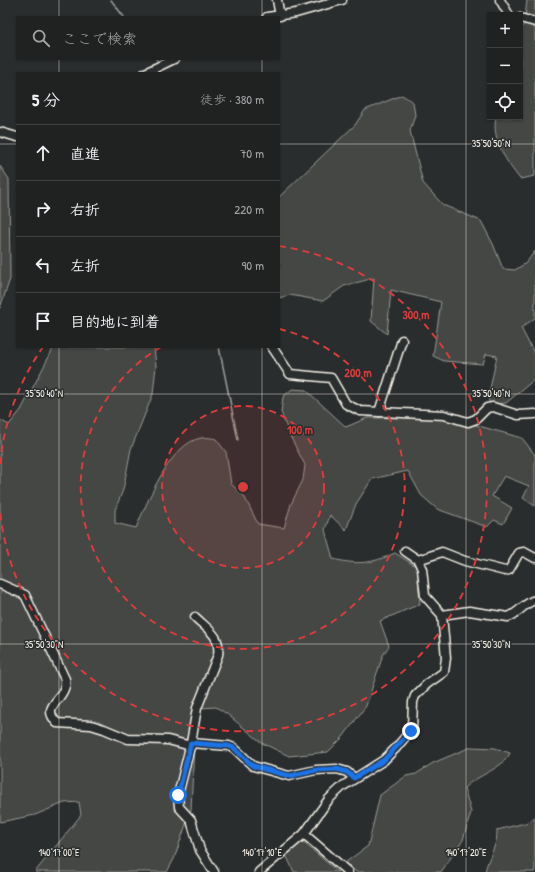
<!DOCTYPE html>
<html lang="ja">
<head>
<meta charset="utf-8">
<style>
  :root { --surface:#202222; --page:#282a2a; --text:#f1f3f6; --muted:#a2a4a5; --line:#3d3f40 }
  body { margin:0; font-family:"Patrick Hand","Klee One",sans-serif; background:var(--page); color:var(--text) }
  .controls { position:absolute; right:12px; top:12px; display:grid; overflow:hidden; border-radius:0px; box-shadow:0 1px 3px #0004 }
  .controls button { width:36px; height:36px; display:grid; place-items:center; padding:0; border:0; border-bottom:1px solid var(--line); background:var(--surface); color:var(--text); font:20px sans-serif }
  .stop { position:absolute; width:12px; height:12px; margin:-9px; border:3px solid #1a73e8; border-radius:50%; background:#fff }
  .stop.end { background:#1a73e8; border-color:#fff; box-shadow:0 1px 4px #0008 }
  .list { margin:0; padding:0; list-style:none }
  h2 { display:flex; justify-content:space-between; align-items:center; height:52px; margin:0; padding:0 16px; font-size:17px }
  h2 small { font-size:13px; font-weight:400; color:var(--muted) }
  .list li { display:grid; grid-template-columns:26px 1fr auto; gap:12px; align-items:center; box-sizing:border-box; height:56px; padding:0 16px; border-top:1px solid var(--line) }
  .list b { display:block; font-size:15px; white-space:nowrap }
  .list em { font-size:13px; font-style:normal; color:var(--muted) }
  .icon { flex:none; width:22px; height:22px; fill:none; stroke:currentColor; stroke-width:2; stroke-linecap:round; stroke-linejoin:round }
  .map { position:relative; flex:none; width:535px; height:872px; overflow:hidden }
  .search { position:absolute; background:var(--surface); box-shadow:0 1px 3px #0004; left:16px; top:16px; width:264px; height:44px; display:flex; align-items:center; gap:10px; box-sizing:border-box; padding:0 14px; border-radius:0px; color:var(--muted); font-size:15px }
  .panel { position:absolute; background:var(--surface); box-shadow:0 1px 3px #0004; left:16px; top:72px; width:264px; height:276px; border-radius:0px }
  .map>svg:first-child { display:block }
  .green { fill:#444645; stroke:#9c9c96 }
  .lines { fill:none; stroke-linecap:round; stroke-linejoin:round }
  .stream { stroke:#9f9f9a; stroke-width:1.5 }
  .minor-casing { stroke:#f4f1e8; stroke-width:11 }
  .minor { stroke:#2a2d2e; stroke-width:8 }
  .route { stroke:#1a73e8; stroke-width:5 }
  .ticks { fill:none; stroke:#f4f1e8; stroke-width:1; stroke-opacity:0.45 }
  .ring { fill:none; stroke:#d93c3b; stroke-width:2; stroke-dasharray:7 5 }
  .ticks-label { font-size:10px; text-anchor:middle; fill:#f4f1e8; stroke:#2a2d2e; stroke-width:3; stroke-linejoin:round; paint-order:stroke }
  .centre { fill:#d93c3b; stroke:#2a2d2e; stroke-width:2 }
  .ring-label { font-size:12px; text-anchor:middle; font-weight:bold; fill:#d93c3b; stroke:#2a2d2e; stroke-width:3; stroke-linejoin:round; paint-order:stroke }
</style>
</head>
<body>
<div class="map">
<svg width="535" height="872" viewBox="0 0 535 872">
  <rect width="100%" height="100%" fill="#2a2d2e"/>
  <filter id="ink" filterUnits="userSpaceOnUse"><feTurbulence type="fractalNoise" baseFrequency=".025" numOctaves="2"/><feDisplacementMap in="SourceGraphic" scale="8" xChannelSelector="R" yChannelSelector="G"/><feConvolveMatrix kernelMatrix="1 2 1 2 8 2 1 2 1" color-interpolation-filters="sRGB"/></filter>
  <g filter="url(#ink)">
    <g class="green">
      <path d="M 527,0 L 535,0 L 535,176 L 520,179 C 507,163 491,139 496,117 L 520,117 L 520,28 L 524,25 Z"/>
      <polygon points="402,95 413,102 415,115 410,131 423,183 443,205 481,221 493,244 503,269 515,270 526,263 535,251 535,318 521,328 535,355 535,379 506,403 490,405 488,398 497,356 486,354 483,364 444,361 433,356 441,302 391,290 387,334 371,321 374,278 344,286 323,301 290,295 279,298 279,197 355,125 365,110"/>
      <polygon points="0,166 9,179 10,279 0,308"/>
      <path d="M 54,347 L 154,347 L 156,366 L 153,394 L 131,449 L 123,490 L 115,510 L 115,523 L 136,528 C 147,503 170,443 201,438 C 206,437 212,438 216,439 L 226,452 L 231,484 L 244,496 L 258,524 L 284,528 L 291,504 L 303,480 L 305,465 L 289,434 L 281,412 L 283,397 L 292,389 L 306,390 L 346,427 L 367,418 L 447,417 L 522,438 L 535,455 L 535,506 L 523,498 L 529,486 L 504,476 L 492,496 L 512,508 L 503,524 L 494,520 L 487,527 L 437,509 L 421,495 L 408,471 L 372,479 L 356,504 L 346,530 L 330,515 L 325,530 L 333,559 C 358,565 371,564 395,553 L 417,567 L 420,604 L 380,621 L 389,646 L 383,655 L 366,706 L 343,737 L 328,752 L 289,756 L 262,743 L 227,714 L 216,707 L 201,708 L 192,724 L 194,745 L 191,810 L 174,859 L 167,872 L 35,872 L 81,815 L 79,802 L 64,803 L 35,815 L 0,822 L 0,420 L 9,425 L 21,410 Z"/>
      <path d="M 471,747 L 495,748 L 510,753 C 503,769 477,775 464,788 L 471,812 L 463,840 L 441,872 L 356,872 L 346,862 L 368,846 L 380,795 L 406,776 L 416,774 L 433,763 Z"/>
      <path d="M 535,817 L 535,872 L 485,872 C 488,856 498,846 497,830 L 521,824 L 526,824 Z"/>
      <polygon points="302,841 338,872 294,872 286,855"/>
    </g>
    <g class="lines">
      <g class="stream">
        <polyline points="111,0 124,17"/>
        <polyline points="156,59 157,60"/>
        <polyline points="219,347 238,440"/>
      </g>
      <defs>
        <g id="minor">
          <polyline points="277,0 280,16"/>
          <polyline points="500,0 509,15"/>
          <polyline points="267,17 296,13 342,0"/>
          <polyline points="520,18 535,22"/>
          <polyline points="145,73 174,59"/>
          <polyline points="0,132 17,137"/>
          <polyline points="272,347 290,374 331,378 346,404 360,411 444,415 468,422 476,419 487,408 493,407 518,415 535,414"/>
          <polyline points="379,412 402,340"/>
          <polyline points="405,551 418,560 442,552 465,561 505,571 509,570 519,553 524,552 535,558"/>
          <path d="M 0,584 L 25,595 L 65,679 C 65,682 66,686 64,689 C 59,703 42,707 57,723 L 91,725 L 104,729 L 128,739 L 168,740 L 191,746"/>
          <path d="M 442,615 L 469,611 L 508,617 C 518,614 524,603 535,600"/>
          <path d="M 195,617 C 208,630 221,635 218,655 L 197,708 L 191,743 L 178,795 L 179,807 L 191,820 L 200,850 L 214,872"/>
          <polyline points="191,743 229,746 234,748 253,766 289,776 316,770 337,769 347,772 354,778"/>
          <polyline points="304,834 348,872"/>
          <polyline points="259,872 304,834 329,799 343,786 384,760 396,748 412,729 413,702 415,696 427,684 444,672 446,658 442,615 425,596 422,569 418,560"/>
        </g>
      </defs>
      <use href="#minor" class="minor-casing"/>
      <use href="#minor" class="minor"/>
    </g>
  </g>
  <g class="lines" filter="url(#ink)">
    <polyline class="route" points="178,795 191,743 229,746 234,748 253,766 290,776 316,770 337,769 347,772 354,778 384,760 411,731"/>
  </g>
  <path class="ticks" d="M 59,0 L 59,17M 262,0 L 262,17M 466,0 L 466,872M 59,59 L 59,73M 262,59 L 262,73M 0,144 L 17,144M 279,144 L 535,144M 59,347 L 59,872M 262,347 L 262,872M 0,394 L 535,394M 0,644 L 535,644"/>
  <circle cx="243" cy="487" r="81" fill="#d93c3b" fill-opacity=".12"/>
  <g class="ring">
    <circle cx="243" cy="487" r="81"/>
    <path d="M279 329A162 162 0 1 1 161 347"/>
    <path d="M0 464A244 244 0 0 1 43 347M279 246A244 244 0 1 1 0 510"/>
  </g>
  <g class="ticks-label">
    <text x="491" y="147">35°50'50"N</text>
    <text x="44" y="397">35°50'40"N</text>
    <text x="491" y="397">35°50'40"N</text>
    <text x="44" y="648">35°50'30"N</text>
    <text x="491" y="648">35°50'30"N</text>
    <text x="59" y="856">140°17'00"E</text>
    <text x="262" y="856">140°17'10"E</text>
    <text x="466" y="856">140°17'20"E</text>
  </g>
  <circle cx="243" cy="487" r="6" class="centre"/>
  <g class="ring-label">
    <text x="416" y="319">300 m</text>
    <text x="358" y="377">200 m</text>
    <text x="300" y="434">100 m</text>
  </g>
</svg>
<div class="controls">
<button>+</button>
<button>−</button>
<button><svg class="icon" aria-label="locate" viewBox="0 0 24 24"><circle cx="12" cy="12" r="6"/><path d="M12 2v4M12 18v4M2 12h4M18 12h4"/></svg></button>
</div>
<div class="stop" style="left:178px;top:795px"></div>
<div class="stop end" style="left:411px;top:731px"></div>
<div class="search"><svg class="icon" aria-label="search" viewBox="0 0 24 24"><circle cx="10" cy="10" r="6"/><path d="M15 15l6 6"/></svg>ここで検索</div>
<section class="panel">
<h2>5 分<small>徒歩 · 380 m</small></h2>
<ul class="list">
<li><svg class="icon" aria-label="ahead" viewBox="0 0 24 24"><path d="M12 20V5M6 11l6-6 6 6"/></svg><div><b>直進</b></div><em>70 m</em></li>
<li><svg class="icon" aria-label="right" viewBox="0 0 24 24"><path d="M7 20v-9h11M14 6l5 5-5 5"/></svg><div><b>右折</b></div><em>220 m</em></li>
<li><svg class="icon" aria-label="left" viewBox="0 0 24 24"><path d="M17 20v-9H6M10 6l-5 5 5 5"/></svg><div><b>左折</b></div><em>90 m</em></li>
<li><svg class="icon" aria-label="arrive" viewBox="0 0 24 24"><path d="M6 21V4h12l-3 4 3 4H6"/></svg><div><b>目的地に到着</b></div></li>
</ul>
</section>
</div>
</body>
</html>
